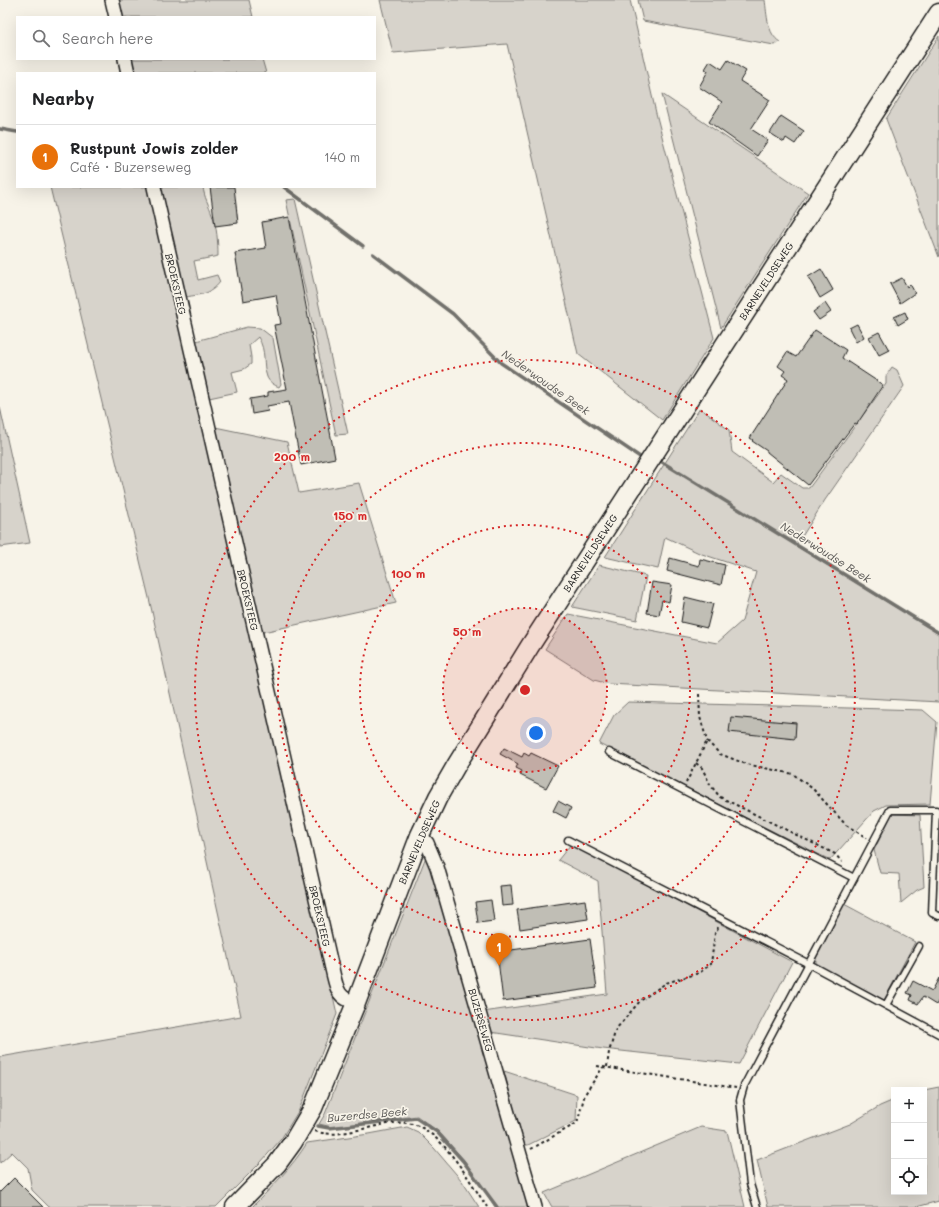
<!DOCTYPE html>
<html lang="en">
<head>
<meta charset="utf-8">
<style>
  :root { --surface:#fff; --page:#f2f2f2; --text:#202124; --muted:#757577; --line:#e0e0e0; --accent:#0f766e }
  body { margin:0; font-family:Mali,sans-serif; background:var(--page); color:var(--text) }
  .controls { position:absolute; right:12px; bottom:12px; display:grid; overflow:hidden; border-radius:0px; box-shadow:0 4px 16px #0002 }
  .controls button { width:36px; height:36px; display:grid; place-items:center; padding:0; border:0; border-bottom:1px solid var(--line); background:var(--surface); color:var(--text); font:20px sans-serif }
  .you { position:absolute; left:536px; top:733px; width:14px; height:14px; margin:-10px; border:3px solid #fff; border-radius:50%; background:#1a73e8; box-shadow:0 0 0 6px #1a73e833 }
  .badge { display:grid; place-items:center; width:26px; height:26px; border-radius:50%; background:var(--accent); color:#fff; font-size:13px; font-weight:700 }
  .pin { position:absolute; translate:-50% -33px; filter:drop-shadow(0 1px 2px #0008) }
  .pin::after { content:''; position:absolute; top:21px; width:14px; height:12px; background:inherit; clip-path:polygon(0 0,100% 0,50% 100%) }
  .list { margin:0; padding:0; list-style:none }
  h2 { display:flex; justify-content:space-between; align-items:center; height:52px; margin:0; padding:0 16px; font-size:17px }
  h2 small { font-size:13px; font-weight:400; color:var(--muted) }
  .list li { display:grid; grid-template-columns:26px 1fr auto; gap:12px; align-items:center; box-sizing:border-box; height:64px; padding:0 16px; border-top:1px solid var(--line) }
  .list b { display:block; font-size:15px; white-space:nowrap }
  .list p { margin:0; font-size:13px; white-space:nowrap; color:var(--muted) }
  .list em { font-size:13px; font-style:normal; color:var(--muted) }
  .icon { flex:none; width:22px; height:22px; fill:none; stroke:currentColor; stroke-width:2; stroke-linecap:round; stroke-linejoin:round }
  .map { position:relative; flex:none; width:939px; height:1207px; overflow:hidden }
  .search { position:absolute; background:var(--surface); box-shadow:0 4px 16px #0002; left:16px; top:16px; width:360px; height:44px; display:flex; align-items:center; gap:10px; box-sizing:border-box; padding:0 14px; border-radius:0px; color:var(--muted); font-size:15px }
  .panel { position:absolute; background:var(--surface); box-shadow:0 4px 16px #0002; left:16px; top:72px; width:360px; height:116px; border-radius:0px }
  .map>svg:first-child { display:block }
  .green { fill:#d7d3cb; stroke:#7a7874 }
  .lines { fill:none; stroke-linecap:round; stroke-linejoin:round }
  .stream { stroke:#72716c; stroke-width:3.5 }
  .building { fill:#c0beb5; stroke:#1c1c1c }
  .lane-casing { stroke:#1c1c1c; stroke-width:9 }
  .street-casing { stroke:#1c1c1c; stroke-width:16 }
  .secondary-casing { stroke:#1c1c1c; stroke-width:21 }
  .path { stroke:#1c1c1c; stroke-width:2; stroke-dasharray:3 3; stroke-linecap:butt }
  .lane { stroke:#f7f3e8; stroke-width:6 }
  .street { stroke:#f7f3e8; stroke-width:13 }
  .secondary { stroke:#f7f3e8; stroke-width:18 }
  .ring { fill:none; stroke:#d62828; stroke-width:2; stroke-dasharray:2 4 }
  .labels { text-anchor:middle; dominant-baseline:central; stroke-width:3.5; stroke-linejoin:round; paint-order:stroke }
  .street-label { font-size:10px; fill:#1c1c1c; stroke:#f7f3e8 }
  .water-label { font-size:11px; font-style:italic; fill:#565452; stroke:#f7f3e8 }
  .centre { fill:#d62828; stroke:#f7f3e8; stroke-width:2 }
  .ring-label { font-size:12px; text-anchor:middle; font-weight:bold; fill:#d62828; stroke:#f7f3e8; stroke-width:3.5; stroke-linejoin:round; paint-order:stroke }
</style>
</head>
<body>
<div class="map">
<svg width="939" height="1207" viewBox="0 0 939 1207">
  <rect width="100%" height="100%" fill="#f7f3e8"/>
  <filter id="ink" filterUnits="userSpaceOnUse"><feTurbulence type="fractalNoise" baseFrequency=".025" numOctaves="2"/><feDisplacementMap in="SourceGraphic" scale="8" xChannelSelector="R" yChannelSelector="G"/><feConvolveMatrix kernelMatrix="1 2 1 2 8 2 1 2 1" color-interpolation-filters="sRGB"/></filter>
  <g filter="url(#ink)">
    <g class="green">
      <polygon points="118,0 249,0 253,17 122,17"/>
      <polygon points="380,0 630,0 656,113 714,338 662,420 578,354 507,44 393,53"/>
      <path d="M 638,0 L 765,0 C 767,14 767,34 780,42 L 774,45 L 643,21 Z"/>
      <polygon points="939,36 939,257 886,119"/>
      <polygon points="132,59 262,59 266,73 135,73"/>
      <polygon points="662,94 808,193 721,328"/>
      <polygon points="50,187 149,187 233,550 337,1014 299,1110 281,1139 261,1162 216,1207 49,1207 32,1190 28,1168 12,1152 0,1163 0,1057 241,1016 149,598"/>
      <path d="M 161,187 L 203,187 C 204,197 209,205 212,214 C 217,227 218,242 218,256 L 194,261 L 198,280 L 217,275 L 220,282 C 210,295 201,294 186,297 Z"/>
      <polygon points="295,199 348,434 336,435 286,200"/>
      <path d="M 247,327 L 260,328 L 273,338 L 281,384 L 279,387 C 274,385 269,382 267,377 C 262,363 267,352 258,337 L 249,345 L 251,357 L 251,364 L 244,369 L 232,372 L 237,392 L 209,398 L 196,341 Z"/>
      <polygon points="892,367 897,370 904,386 825,500 796,546 939,634 939,702 609,684 594,680 545,649 568,614 717,643 742,621 756,572 699,553 665,537 658,569 605,557 700,408 729,430 732,452 773,482 781,473 802,488 809,488 886,384 886,376"/>
      <polygon points="0,407 30,543 0,547"/>
      <polygon points="215,427 287,442 299,493 359,483 396,603 263,632 258,615"/>
      <polygon points="599,565 646,576 637,620 572,607"/>
      <polygon points="628,702 923,710 937,722 930,804 886,805 874,811 830,860 599,744 614,715"/>
      <polygon points="892,814 920,815 924,887 917,890 901,903 899,874 880,873 874,850"/>
      <polygon points="571,844 792,962 739,1064 603,1049 490,1032 483,1012 607,994 598,881 558,860"/>
      <polygon points="427,854 528,1207 495,1207 465,1161 439,1132 417,1116 332,1127 319,1124 325,1114"/>
      <polygon points="844,904 915,942 884,1000 816,964 816,958"/>
      <polygon points="504,1071 577,1095 576,1121 528,1145 523,1145"/>
      <polygon points="939,1087 939,1201 916,1207 768,1207 757,1160 850,1124 880,1106 894,1100 894,1192 924,1192 924,1090"/>
      <path d="M 407,1127 L 418,1132 L 434,1148 L 462,1181 L 479,1207 L 252,1207 C 272,1187 292,1167 307,1143 L 369,1134 Z"/>
      <polygon points="701,1127 727,1131 745,1207 552,1207 544,1193"/>
    </g>
    <g class="lines">
      <g class="stream">
        <polyline points="0,129 17,132"/>
        <polyline points="284,187 363,246"/>
        <polyline points="373,254 453,314 501,363 640,457"/>
        <polyline points="662,462 939,633"/>
        <polyline points="318,1126 329,1128 416,1118 437,1132 463,1161 497,1207"/>
      </g>
    </g>
    <g class="building">
      <polygon points="728,60 746,71 740,81 770,100 751,129 768,140 757,156 709,122 722,102 699,87 708,71 705,69 710,61 722,69"/>
      <polygon points="781,116 804,131 795,144 786,138 784,142 770,133"/>
      <polygon points="210,187 234,187 238,223 215,226"/>
      <polygon points="289,217 335,458 301,465 289,402 267,406 268,411 252,414 250,399 268,396 268,392 287,389 274,325 281,324 276,295 243,301 235,253 266,248 262,222"/>
      <polygon points="821,269 833,290 820,298 808,277"/>
      <polygon points="902,278 907,287 910,284 915,293 900,303 890,284"/>
      <polygon points="825,303 831,312 819,320 813,312"/>
      <polygon points="905,312 908,319 898,325 894,317"/>
      <polygon points="857,324 864,337 856,342 849,328"/>
      <polygon points="815,330 846,350 842,358 883,385 857,424 855,423 808,485 767,452 767,451 752,441 753,440 750,438 788,379 782,375 785,371 778,366 787,352 796,357"/>
      <polygon points="879,332 889,350 879,355 869,337"/>
      <polygon points="670,558 699,566 700,559 725,565 721,585 667,571"/>
      <polygon points="652,582 672,585 669,602 662,600 659,615 647,613"/>
      <polygon points="685,597 713,604 707,628 681,622"/>
      <polygon points="731,717 796,723 795,739 729,732"/>
      <polygon points="504,748 522,757 524,753 529,756 531,753 558,766 546,788 520,775 522,771 516,768 518,764 500,754"/>
      <polygon points="558,801 571,808 566,818 553,811"/>
      <polygon points="511,885 513,905 502,906 500,886"/>
      <polygon points="491,900 494,921 478,923 475,902"/>
      <polygon points="585,900 588,919 520,929 517,910"/>
      <polygon points="590,939 597,988 503,1001 497,952"/>
      <polygon points="939,978 939,1000 936,1005 923,997 918,1004 910,1000 912,995 907,993 913,981 932,991"/>
      <polygon points="14,1178 43,1207 0,1207 0,1192"/>
    </g>
    <g class="lines">
      <defs>
        <g id="lane">
          <polyline points="609,752 854,878"/>
          <polyline points="568,840 809,964 939,1034"/>
          <polyline points="886,1005 919,946"/>
          <polyline points="757,1207 750,1184 740,1100 744,1086 890,810 936,810 932,913 939,916"/>
        </g>
        <g id="street">
          <polyline points="112,0 116,17"/>
          <polyline points="125,59 128,73"/>
          <path d="M 154,187 L 333,973 C 337,990 338,998 356,1003"/>
          <polyline points="420,835 427,843 437,867 535,1207"/>
        </g>
        <polyline id="secondary" points="235,1207 277,1164 293,1142 313,1108 356,1003 420,835 438,797 457,764 530,646 939,13"/>
      </defs>
      <use href="#lane" class="lane-casing"/>
      <use href="#street" class="street-casing"/>
      <use href="#secondary" class="secondary-casing"/>
      <g class="path">
        <polyline points="699,694 700,717 707,741 720,754 746,764 793,774 813,789 846,825 867,838"/>
        <polyline points="696,763 702,768 711,786 720,797 835,854 842,862"/>
        <polyline points="686,783 707,741"/>
        <polyline points="597,1066 736,1088"/>
        <polyline points="607,1067 609,1052 616,1029 640,1001 666,983 699,973 711,964 715,933 719,926"/>
        <path d="M 315,1131 C 331,1137 347,1132 363,1129 C 378,1126 397,1120 412,1124 C 441,1130 471,1183 487,1207"/>
        <polyline points="531,1149 577,1123 585,1094 603,1067"/>
      </g>
      <use href="#lane" class="lane"/>
      <use href="#street" class="street"/>
      <use href="#secondary" class="secondary"/>
    </g>
  </g>
  <circle cx="525" cy="690" r="82" fill="#d62828" fill-opacity=".12"/>
  <g class="ring">
    <circle cx="525" cy="690" r="82"/>
    <circle cx="525" cy="690" r="165"/>
    <circle cx="525" cy="690" r="247"/>
    <circle cx="525" cy="690" r="330"/>
  </g>
  <g class="labels">
    <g class="street-label">
      <text transform="translate(766 281) rotate(-57)">BARNEVELDSEWEG</text>
      <text transform="translate(176 284) rotate(77)">BROEKSTEEG</text>
      <text transform="translate(590 553) rotate(-57)">BARNEVELDSEWEG</text>
      <text transform="translate(248 600) rotate(77)">BROEKSTEEG</text>
      <text transform="translate(419 842) rotate(-67)">BARNEVELDSEWEG</text>
      <text transform="translate(320 916) rotate(77)">BROEKSTEEG</text>
      <text transform="translate(481 1020) rotate(74)">BUZERSEWEG</text>
    </g>
    <g class="water-label">
      <text transform="translate(546 382) rotate(35)">Nederwoudse Beek</text>
      <text transform="translate(826 552) rotate(32)">Nederwoudse Beek</text>
      <text transform="translate(367 1114) rotate(-5)">Buzerdse Beek</text>
    </g>
  </g>
  <circle cx="525" cy="690" r="6" class="centre"/>
  <g class="ring-label">
    <text x="292" y="461">200 m</text>
    <text x="350" y="520">150 m</text>
    <text x="408" y="578">100 m</text>
    <text x="467" y="636">50 m</text>
  </g>
</svg>
<div class="controls">
<button>+</button>
<button>−</button>
<button><svg class="icon" aria-label="locate" viewBox="0 0 24 24"><circle cx="12" cy="12" r="6"/><path d="M12 2v4M12 18v4M2 12h4M18 12h4"/></svg></button>
</div>
<div class="you"></div>
<div class="pin badge" style="left:499px;top:966px;background:#e8710a">1</div>
<div class="search"><svg class="icon" aria-label="search" viewBox="0 0 24 24"><circle cx="10" cy="10" r="6"/><path d="M15 15l6 6"/></svg>Search here</div>
<section class="panel">
<h2>Nearby<small></small></h2>
<ul class="list">
<li><span class="badge" style="background:#e8710a">1</span><div><b>Rustpunt Jowis zolder</b><p>Café · Buzerseweg</p></div><em>140 m</em></li>
</ul>
</section>
</div>
</body>
</html>
